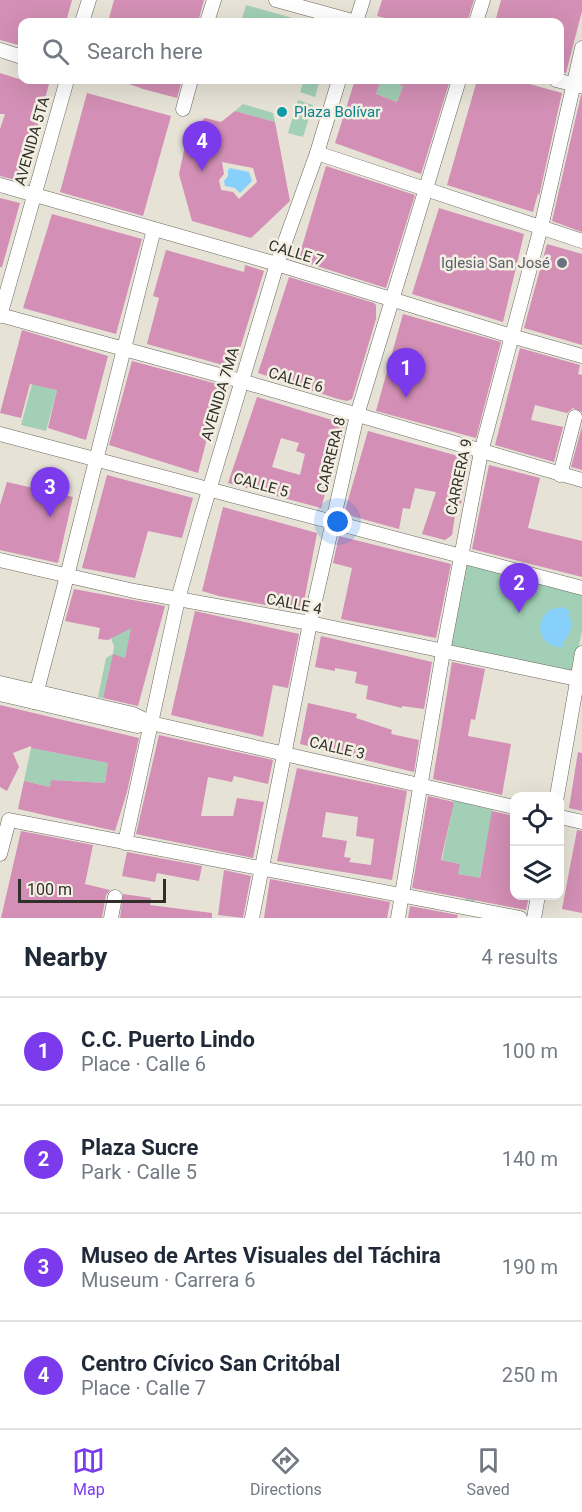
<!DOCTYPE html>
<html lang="en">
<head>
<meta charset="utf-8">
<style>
  :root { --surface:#fff; --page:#f2f2f3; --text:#1f2937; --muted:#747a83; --line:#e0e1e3; --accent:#7c3aed }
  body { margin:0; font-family:Roboto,sans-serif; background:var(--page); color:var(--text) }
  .controls { position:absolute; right:18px; bottom:18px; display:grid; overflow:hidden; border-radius:12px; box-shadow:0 6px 24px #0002 }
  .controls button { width:54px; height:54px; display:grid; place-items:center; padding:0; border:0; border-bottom:2px solid var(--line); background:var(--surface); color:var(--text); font:30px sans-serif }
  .scale { position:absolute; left:18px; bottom:15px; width:148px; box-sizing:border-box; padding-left:6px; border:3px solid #302f2a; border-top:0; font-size:16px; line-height:21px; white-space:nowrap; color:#302f2a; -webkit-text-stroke:4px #f3efe3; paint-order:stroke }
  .you { position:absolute; left:338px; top:522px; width:21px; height:21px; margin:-15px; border:4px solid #fff; border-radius:50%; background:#1a73e8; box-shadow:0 0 0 9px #1a73e833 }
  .badge { display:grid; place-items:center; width:39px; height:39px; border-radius:50%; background:var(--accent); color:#fff; font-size:20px; font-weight:700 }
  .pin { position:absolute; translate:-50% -50px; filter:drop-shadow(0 2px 3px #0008) }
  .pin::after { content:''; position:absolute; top:32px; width:21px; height:18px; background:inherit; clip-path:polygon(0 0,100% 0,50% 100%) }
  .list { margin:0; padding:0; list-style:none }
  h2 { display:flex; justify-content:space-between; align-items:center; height:78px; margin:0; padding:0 24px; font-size:26px }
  h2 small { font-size:20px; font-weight:400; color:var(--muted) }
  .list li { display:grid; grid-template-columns:39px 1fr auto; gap:18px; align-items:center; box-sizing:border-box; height:108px; padding:0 24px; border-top:2px solid var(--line) }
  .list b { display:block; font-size:22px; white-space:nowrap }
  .list p { margin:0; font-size:20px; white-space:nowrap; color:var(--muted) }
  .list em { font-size:20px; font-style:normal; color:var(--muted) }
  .icon { flex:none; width:33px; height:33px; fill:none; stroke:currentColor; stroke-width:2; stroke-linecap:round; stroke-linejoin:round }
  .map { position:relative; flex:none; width:582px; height:918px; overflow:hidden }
  .search { position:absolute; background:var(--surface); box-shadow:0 6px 24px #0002; left:18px; right:18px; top:18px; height:66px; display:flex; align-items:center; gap:15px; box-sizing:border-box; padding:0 21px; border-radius:12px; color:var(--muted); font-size:22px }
  .sheet { height:510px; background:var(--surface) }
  nav { display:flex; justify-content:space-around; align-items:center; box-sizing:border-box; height:84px; border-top:2px solid var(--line); background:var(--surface); font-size:16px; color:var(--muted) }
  nav a { display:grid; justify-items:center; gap:3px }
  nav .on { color:var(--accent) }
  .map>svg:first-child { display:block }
  .green { fill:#a2cfb6 }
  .water { fill:#88d0fc }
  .building { fill:#d38fb5; fill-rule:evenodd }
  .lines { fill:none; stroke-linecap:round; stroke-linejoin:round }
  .minor-casing { stroke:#69665c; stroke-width:15 }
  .minor { stroke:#fff; stroke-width:14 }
  .culture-dot { fill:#0f9aa8; stroke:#f3efe3; stroke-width:2 }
  .worship-dot { fill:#6b7280; stroke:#f3efe3; stroke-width:2 }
  .labels { text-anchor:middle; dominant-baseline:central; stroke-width:5; stroke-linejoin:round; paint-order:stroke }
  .culture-label { font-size:15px; fill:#0d838f; stroke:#f3efe3; text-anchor:start }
  .street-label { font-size:15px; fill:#302f2a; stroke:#f3efe3 }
  .worship-label { font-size:15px; fill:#5b616d; stroke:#f3efe3; text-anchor:end }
</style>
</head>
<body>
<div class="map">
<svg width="582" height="918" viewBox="0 0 582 918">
  <rect width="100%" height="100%" fill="#e6e2d6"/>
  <g class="green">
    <polygon points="246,5 307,22 241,22"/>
    <polygon points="304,80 320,80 315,97 300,92"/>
    <polygon points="381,80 394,80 394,83 403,86 397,102 376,94"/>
    <polygon points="298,100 313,105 303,137 288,133"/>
    <polygon points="243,104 273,113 275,122 235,111"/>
    <polygon points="32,384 57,390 46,431 21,425"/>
    <polygon points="466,563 582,594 582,631 573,673 450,646"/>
    <polygon points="134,615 125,658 113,655 103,698 98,697 106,658 113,654 114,646 111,639"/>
    <polygon points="31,748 108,763 105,783 52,780 50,787 24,781"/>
    <polygon points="454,800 493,810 475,902 465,900 469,876 458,874 460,864 442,860"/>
  </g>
  <g class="water">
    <polygon points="230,168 249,172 252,181 240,193 235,188 225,186 224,181 228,176 228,170"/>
    <path d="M 561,607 L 571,611 L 568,614 C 574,625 571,634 562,643 L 564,647 C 535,649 531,610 561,607 Z"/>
  </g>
  <g class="building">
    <polygon points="0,0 72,0 66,22 22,22 22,46 0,40"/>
    <polygon points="114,0 204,0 198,22 108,22"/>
    <polygon points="382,0 474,0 467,22 400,22 377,16"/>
    <polygon points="501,0 582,0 582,11 566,73 560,72 560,22 495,22"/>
    <polygon points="0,73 22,80 50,80 23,182 0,176 0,129 5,114 0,114"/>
    <polygon points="118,80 182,80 177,98 143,89"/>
    <polygon points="355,80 381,80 376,94 397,102 403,86 389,81 389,80 450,80 421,174 335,143"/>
    <polygon points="477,80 515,80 562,93 539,196 538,193 533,212 447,185"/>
    <polygon points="87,93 171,116 143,216 60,192"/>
    <polygon points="581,95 582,95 582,232 552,221"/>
    <path d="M 235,111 L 275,122 L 290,201 L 251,238 L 192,221 L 179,174 L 188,132 L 205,118 L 221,122 ZM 222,162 L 253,168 L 257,182 L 239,199 L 233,192 L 221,190 L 219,180 L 224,174 Z"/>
    <polygon points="326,166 415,195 386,288 298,260"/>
    <polygon points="0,198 20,203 2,267 0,267"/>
    <polygon points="439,208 524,234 503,322 412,294"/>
    <polygon points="52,214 142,239 116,334 23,308"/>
    <polygon points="547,244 582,254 582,345 524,328"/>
    <polygon points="166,250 244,272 245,265 264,271 234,368 147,344 159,298 153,296"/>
    <polygon points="289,277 374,303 376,305 376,319 352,399 347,401 338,399 258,373"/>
    <polygon points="403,314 501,342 476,438 376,411"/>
    <polygon points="22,330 108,356 86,440 48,428 57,390 30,384 21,418 0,413"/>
    <polygon points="520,348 580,365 578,374 582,375 582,412 573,408 567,413 535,405 531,420 563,427 554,462 495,445"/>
    <polygon points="132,361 221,385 198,473 109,445"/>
    <path d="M 257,397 L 345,424 L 321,508 L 228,483 ZM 281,438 L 299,443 L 296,451 L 305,454 L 300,475 L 272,467 Z"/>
    <polygon points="582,426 582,470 571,467"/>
    <polygon points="368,431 469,459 461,504 455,515 452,535 445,540 422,534 436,492 415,488 410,509 403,508 399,529 344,514"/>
    <polygon points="489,465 540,478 528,528 582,541 582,577 472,549"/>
    <polygon points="107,475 193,498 182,538 148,531 135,578 82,568"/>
    <polygon points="7,482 73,497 58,563 0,550 0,505"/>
    <polygon points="223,507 317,533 302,612 219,596 202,591"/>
    <polygon points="339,536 451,564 436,638 341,619 352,568 333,563"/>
    <polygon points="74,589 165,606 138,706 103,698 113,654 125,658 131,628 108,640 98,639 100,628 65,621"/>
    <polygon points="195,611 299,634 288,688 273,685 263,737 171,715"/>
    <polygon points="321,636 432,662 424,709 402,706 402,708 366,699 368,686 355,683 357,672 335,668 335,671 315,667"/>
    <polygon points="452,662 485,669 475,720 471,719 468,736 511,744 502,795 433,779"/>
    <polygon points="308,703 357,714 356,718 392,730 391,734 419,740 414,772 300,744"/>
    <polygon points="0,705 139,738 127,792 115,831 18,809 24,781 50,787 51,780 105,783 108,763 31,748 31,746 13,753 19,767 7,791 0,787"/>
    <polygon points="159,735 273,760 268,784 234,776 232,782 208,777 201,816 233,816 237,798 264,802 253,858 136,834"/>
    <polygon points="578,752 582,753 582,811 569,808"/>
    <path d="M 297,768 L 407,791 L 392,880 L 277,861 ZM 326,812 L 358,817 L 356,836 L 374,839 L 371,865 L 349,862 L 351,858 L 344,857 L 347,841 L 322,837 Z"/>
    <polygon points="428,796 454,802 441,860 460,864 458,874 480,878 492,811 514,816 514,896 529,896 526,910 412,888"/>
    <polygon points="577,830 582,831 582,913 562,909"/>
    <polygon points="21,831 93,845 85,884 110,890 106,895 102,918 1,918"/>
    <polygon points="127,852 202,866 199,881 157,873 155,882 122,876"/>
    <polygon points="224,870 251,876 243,918 218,915"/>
    <polygon points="270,879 390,902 387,918 264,918"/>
    <polygon points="123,894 151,898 150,905 212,913 212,918 120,918"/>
    <polygon points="410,906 458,915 457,918 408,918"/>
  </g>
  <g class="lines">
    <defs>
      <g id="minor">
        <polyline points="276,0 356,22 363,0"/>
        <polyline points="82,22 89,0"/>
        <polyline points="207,22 214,0"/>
        <polyline points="476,22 483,0"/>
        <polyline points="0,50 22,57"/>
        <polyline points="556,80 580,86"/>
        <polyline points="183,109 191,80"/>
        <polyline points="317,153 582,241"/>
        <polyline points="0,185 277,264 511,336 582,356"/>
        <polyline points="0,315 241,381 582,480"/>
        <polyline points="0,316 67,80"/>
        <polyline points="0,434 582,588"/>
        <polyline points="560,475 575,417"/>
        <polyline points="0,560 134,591 310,623 582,680"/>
        <polyline points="0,683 133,714 151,723 514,807"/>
        <polyline points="0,694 137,726 151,723"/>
        <polyline points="34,702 67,576 154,229"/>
        <polyline points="557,796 582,653"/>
        <polyline points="560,817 582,822"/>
        <polyline points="125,843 178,599 201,517 277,264 317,153 339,80"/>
        <polyline points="0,854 9,820 520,918"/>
        <polyline points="111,918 115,897"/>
        <polyline points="252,918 310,623 357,415 459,80"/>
        <polyline points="398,918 443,652 481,452 541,227 582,48"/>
        <polyline points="534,918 538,896"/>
      </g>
    </defs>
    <use href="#minor" class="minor-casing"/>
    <use href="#minor" class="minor"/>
  </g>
  <circle class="culture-dot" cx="282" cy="112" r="6"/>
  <circle class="worship-dot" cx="562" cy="263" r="6"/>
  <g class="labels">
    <g class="culture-label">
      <text x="294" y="112">Plaza Bolívar</text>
    </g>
    <g class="street-label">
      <text transform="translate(32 141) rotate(-74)">AVENIDA 5TA</text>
      <text transform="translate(296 253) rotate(17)">CALLE 7</text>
      <text transform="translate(296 380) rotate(16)">CALLE 6</text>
      <text transform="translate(220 394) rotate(-73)">AVENIDA 7MA</text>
      <text transform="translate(331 455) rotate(-76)">CARRERA 8</text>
      <text transform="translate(459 477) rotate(-78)">CARRERA 9</text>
      <text transform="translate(261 485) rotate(15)">CALLE 5</text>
      <text transform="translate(294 604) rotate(11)">CALLE 4</text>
      <text transform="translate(337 748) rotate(13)">CALLE 3</text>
    </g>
    <g class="worship-label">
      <text x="550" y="263">Iglesia San José</text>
    </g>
  </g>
</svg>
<div class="controls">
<button><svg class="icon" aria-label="locate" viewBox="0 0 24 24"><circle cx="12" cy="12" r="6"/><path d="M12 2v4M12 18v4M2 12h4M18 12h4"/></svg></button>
<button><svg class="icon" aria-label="layers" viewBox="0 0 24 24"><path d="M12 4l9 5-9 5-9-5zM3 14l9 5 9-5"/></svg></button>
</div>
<div class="scale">100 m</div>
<div class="you"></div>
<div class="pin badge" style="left:406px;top:398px">1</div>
<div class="pin badge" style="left:519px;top:613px">2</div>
<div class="pin badge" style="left:50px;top:517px">3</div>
<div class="pin badge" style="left:202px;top:171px">4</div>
<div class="search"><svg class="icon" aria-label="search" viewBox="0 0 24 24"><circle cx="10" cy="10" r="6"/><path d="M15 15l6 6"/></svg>Search here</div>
</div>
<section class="sheet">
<h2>Nearby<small>4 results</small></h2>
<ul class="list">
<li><span class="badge">1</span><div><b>C.C. Puerto Lindo</b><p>Place · Calle 6</p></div><em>100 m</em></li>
<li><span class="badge">2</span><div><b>Plaza Sucre</b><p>Park · Calle 5</p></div><em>140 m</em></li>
<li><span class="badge">3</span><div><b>Museo de Artes Visuales del Táchira</b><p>Museum · Carrera 6</p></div><em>190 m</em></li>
<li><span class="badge">4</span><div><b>Centro Cívico San Critóbal</b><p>Place · Calle 7</p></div><em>250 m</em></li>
</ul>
</section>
<nav>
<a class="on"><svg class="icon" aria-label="map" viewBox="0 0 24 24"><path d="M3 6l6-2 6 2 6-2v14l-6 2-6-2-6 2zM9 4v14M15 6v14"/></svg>Map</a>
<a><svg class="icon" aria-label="directions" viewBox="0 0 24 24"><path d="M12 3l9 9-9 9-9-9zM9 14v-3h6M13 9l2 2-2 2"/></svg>Directions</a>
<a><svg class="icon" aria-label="saved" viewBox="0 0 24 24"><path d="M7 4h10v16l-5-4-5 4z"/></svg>Saved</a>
</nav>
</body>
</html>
